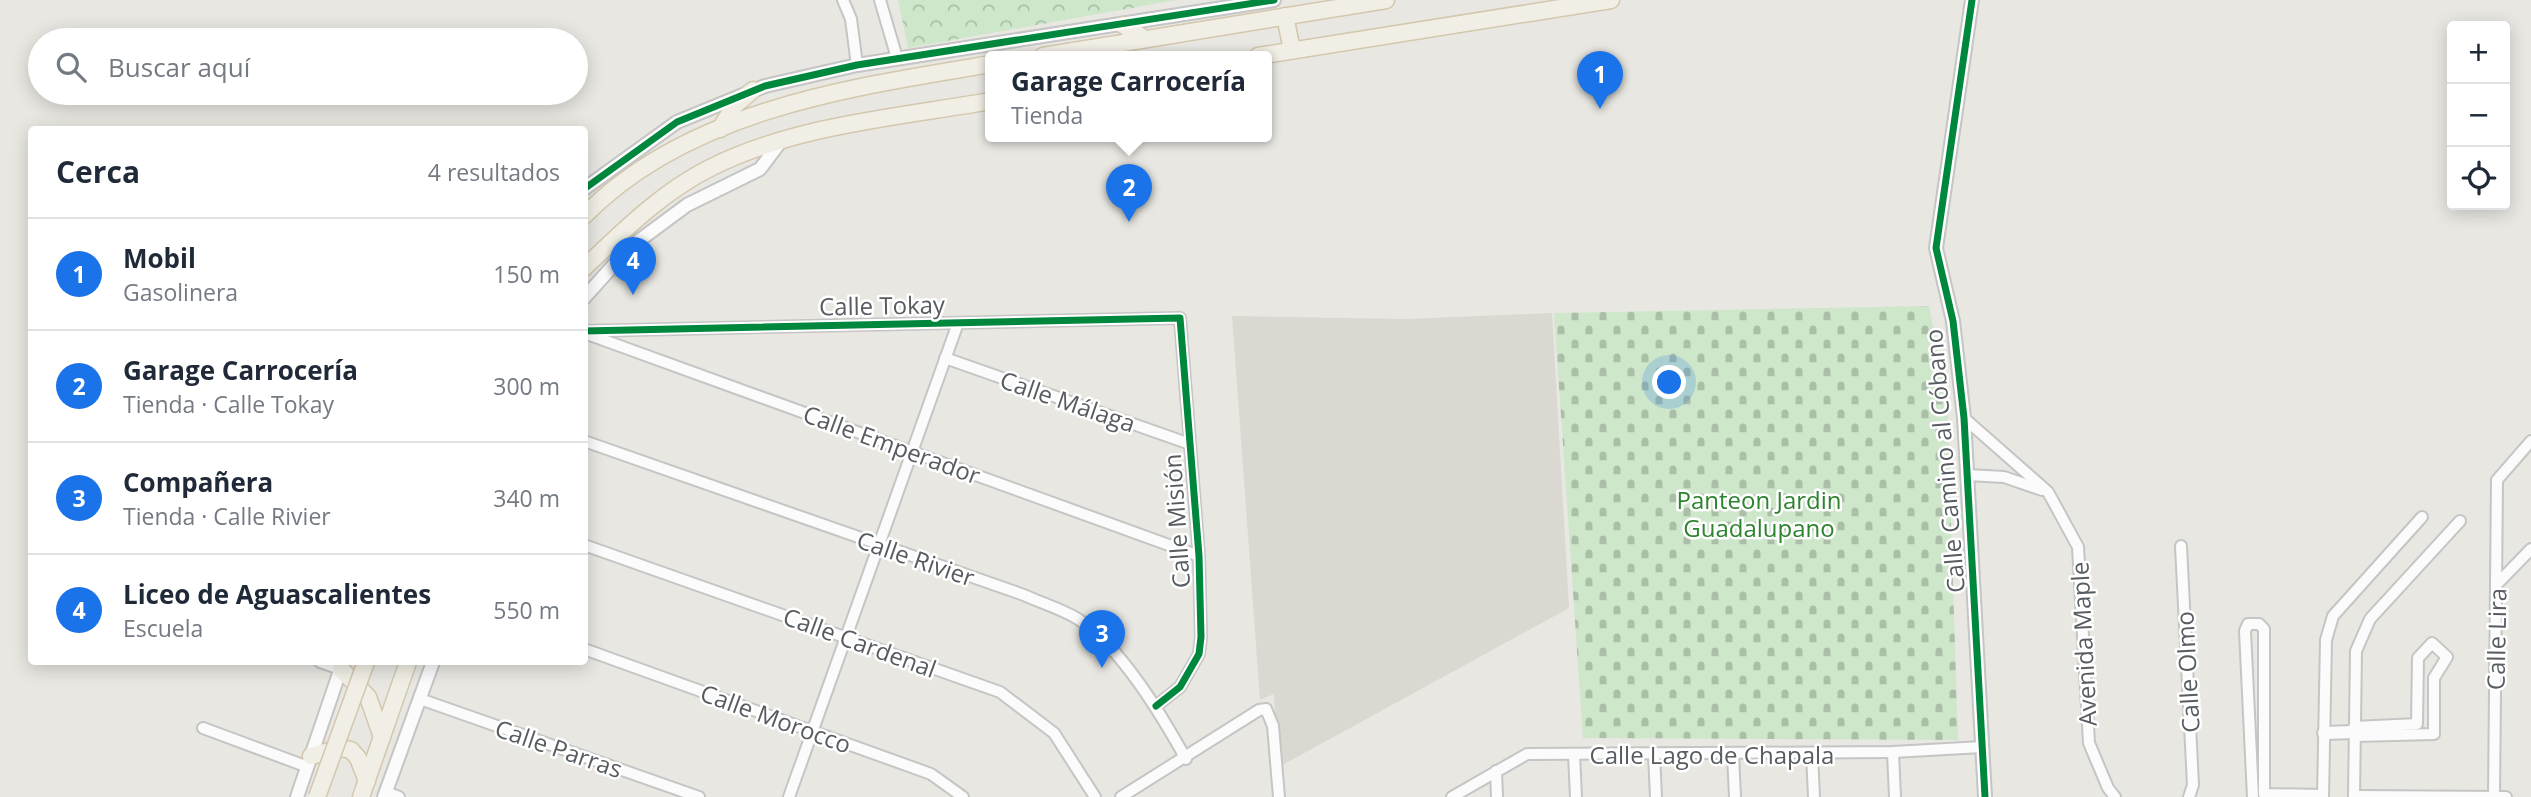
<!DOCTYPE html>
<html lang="es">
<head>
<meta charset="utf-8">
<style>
  :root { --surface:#fff; --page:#f6f6f7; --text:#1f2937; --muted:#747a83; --line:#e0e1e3; --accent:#1a73e8 }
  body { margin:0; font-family:"Open Sans",sans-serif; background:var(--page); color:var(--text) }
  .controls { position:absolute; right:21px; top:21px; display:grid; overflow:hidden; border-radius:7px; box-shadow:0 4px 18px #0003 }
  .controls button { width:63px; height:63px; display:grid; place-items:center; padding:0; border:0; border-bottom:2px solid var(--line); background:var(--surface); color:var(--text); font:35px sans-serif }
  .you { position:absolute; left:1670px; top:383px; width:24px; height:24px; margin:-18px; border:5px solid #fff; border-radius:50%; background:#1a73e8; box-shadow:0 0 0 10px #1a73e833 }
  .badge { display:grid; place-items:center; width:46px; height:46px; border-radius:50%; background:var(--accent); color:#fff; font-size:23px; font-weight:700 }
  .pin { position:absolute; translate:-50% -58px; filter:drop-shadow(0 2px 4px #0008) }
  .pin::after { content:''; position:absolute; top:37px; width:24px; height:21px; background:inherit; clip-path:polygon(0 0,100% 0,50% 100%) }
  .popup { position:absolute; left:985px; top:51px; width:287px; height:91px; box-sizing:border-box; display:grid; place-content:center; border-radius:7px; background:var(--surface); filter:drop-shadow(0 2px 5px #0005); font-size:23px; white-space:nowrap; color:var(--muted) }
  .popup b { font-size:26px; color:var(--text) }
  .popup::after { content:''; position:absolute; left:50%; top:100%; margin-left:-14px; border:14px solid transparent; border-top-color:var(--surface) }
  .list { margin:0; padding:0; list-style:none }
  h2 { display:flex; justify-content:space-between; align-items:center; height:91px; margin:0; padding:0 28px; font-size:30px }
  h2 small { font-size:23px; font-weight:400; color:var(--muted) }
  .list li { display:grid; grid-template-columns:46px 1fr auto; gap:21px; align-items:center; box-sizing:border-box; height:112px; padding:0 28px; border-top:2px solid var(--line) }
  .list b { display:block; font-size:26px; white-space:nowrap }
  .list p { margin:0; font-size:23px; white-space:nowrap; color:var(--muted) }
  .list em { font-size:23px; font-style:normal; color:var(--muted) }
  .icon { flex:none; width:38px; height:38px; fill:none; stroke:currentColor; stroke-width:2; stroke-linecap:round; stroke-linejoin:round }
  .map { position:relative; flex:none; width:2531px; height:797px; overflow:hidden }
  .search { position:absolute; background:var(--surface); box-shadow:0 4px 18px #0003; left:28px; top:28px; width:560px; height:77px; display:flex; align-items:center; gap:18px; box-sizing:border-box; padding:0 24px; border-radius:38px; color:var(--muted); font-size:26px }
  .panel { position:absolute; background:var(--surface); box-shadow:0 4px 18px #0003; left:28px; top:126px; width:560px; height:539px; border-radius:7px }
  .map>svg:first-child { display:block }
  .education { fill:#dad8d1 }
  .cemetery { fill:url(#cemetery-stones) }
  .park { fill:url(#park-crowns) }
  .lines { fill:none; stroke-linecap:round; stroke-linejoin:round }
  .minor-casing { stroke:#c4c5c4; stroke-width:14 }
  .tertiary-casing { stroke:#c4c5c4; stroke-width:16 }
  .primary-casing { stroke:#d3c7ad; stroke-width:19 }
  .minor { stroke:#fcfbfb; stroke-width:10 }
  .tertiary { stroke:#fcfbfb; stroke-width:12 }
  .primary { stroke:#f1efe5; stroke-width:16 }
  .primary-bridge-casing { stroke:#d3c7ad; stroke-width:19; stroke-linecap:butt }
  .primary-bridge { stroke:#f1efe5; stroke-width:16 }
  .cycleway-casing { stroke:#fff; stroke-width:11 }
  .cycleway { stroke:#00873e; stroke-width:7 }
  .labels { text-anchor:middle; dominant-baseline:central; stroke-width:5; stroke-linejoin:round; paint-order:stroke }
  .street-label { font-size:24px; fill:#575c61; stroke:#fff }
  .park-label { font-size:24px; fill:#2d832e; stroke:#fff }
</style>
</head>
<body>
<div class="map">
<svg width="2531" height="797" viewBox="0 0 2531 797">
  <defs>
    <pattern id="cemetery-stones" width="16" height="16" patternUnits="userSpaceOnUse" patternTransform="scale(1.75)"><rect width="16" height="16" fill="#cee7cb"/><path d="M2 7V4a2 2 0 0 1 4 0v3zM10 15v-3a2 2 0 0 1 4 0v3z" fill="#aabea8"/></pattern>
    <pattern id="park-crowns" width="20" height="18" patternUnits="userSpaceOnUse" patternTransform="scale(1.75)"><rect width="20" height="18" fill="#cee7cb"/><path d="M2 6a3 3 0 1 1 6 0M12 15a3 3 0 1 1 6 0" fill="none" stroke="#aabea8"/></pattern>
  </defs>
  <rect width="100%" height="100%" fill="#e8e7e2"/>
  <polygon class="education" points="1552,313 1569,608 1277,768 1274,694 1260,700 1232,316 1407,319"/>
  <polygon class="cemetery" points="1929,306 1947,398 1958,740 1583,738 1554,313"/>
  <polygon class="park" points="898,0 1176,0 908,48"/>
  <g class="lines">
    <defs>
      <g id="minor">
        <polyline points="843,0 851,19 857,65"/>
        <polyline points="880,0 897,58"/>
        <polyline points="584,331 1180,318 1199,556 1201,637 1199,654 1180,687 1156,706"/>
        <polyline points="587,334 1199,556"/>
        <polyline points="945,358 1190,444"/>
        <polyline points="1964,418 2048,492 2078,547 2089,743 2108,788 2115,797"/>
        <path d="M 584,441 L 1024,595 C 1041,603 1062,609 1078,619 C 1121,647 1161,714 1186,759"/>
        <polyline points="1968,475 2004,477 2042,490"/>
        <polyline points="584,545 1000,692 1054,733 1095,797"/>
        <polyline points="2181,546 2193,785 2189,797"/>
        <polyline points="2497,584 2531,549"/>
        <polyline points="584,649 931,774 963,797"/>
        <polyline points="320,662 341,669"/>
        <polyline points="420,699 699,797"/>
        <polyline points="203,728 308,767"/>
        <polyline points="2354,736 2434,734 2434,678 2447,657 2432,643 2418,658 2417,724 2354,727"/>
        <polyline points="1893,752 1895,797"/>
        <polyline points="1812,753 1814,797"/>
        <polyline points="1574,754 1576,797"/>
        <polyline points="1654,754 1656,797"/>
        <polyline points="1733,754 1735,797"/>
        <polyline points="1496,771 1497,797"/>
        <polyline points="386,792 399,797"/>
        <polyline points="2354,796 2506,797"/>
        <polyline points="789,797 958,323"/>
        <polyline points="1121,797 1259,710 1266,709 1273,726 1279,797"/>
        <polyline points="1452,797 1527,754 1893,752 1982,747"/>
        <polyline points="2253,797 2245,631 2248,624 2259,624 2264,629 2264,794 2323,795"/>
        <polyline points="2323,797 2326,640 2333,616 2422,517"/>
        <polyline points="2354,797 2356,651 2370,619 2460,521"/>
        <polyline points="2494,797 2497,480 2531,441"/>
      </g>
      <g id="tertiary">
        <polyline points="1972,0 1936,248 1953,321 1964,418 1985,797"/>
        <polyline points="584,189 677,122 765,86 857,65 1274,0"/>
        <polyline points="584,298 629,248 687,205 760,169 781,141"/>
        <polyline points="2324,733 2354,732"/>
        <polyline points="297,797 343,662"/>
        <polyline points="384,797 433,662"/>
      </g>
      <g id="primary">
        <polyline points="1285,16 1292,50"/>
        <polyline points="1123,25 1145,39"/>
        <polyline points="1043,56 1386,0"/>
        <polyline points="1258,56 1611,0"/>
        <polyline points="720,129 735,105 753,90"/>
        <path d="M 584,216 C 687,110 852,87 991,64"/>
        <path d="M 584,268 C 623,231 662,192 710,168 C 795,125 898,117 991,101"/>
        <polyline points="341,669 368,697 382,737"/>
        <polyline points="311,756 340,748 351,750 358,758 367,781"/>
        <polyline points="361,797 408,662"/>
      </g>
    </defs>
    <use href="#minor" class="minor-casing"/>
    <use href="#tertiary" class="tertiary-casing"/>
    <use href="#primary" class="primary-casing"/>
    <use href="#minor" class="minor"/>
    <use href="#tertiary" class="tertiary"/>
    <use href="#primary" class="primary"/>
    <defs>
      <polyline id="primary-bridge" points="317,797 366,662"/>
    </defs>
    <use href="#primary-bridge" class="primary-bridge-casing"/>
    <use href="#primary-bridge" class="primary-bridge"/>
    <defs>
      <g id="cycleway">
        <polyline points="1972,0 1936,248 1953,321 1964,418 1985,797"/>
        <polyline points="584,189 677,122 765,86 857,65 1274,0"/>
        <polyline points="584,331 1180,318 1199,556 1201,637 1199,654 1180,687 1156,706"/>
      </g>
    </defs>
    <use href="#cycleway" class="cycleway-casing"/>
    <use href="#cycleway" class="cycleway"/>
  </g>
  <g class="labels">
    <g class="street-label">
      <text transform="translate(882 305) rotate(-1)">Calle Tokay</text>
      <text transform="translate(1068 401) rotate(19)">Calle Málaga</text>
      <text transform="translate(892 444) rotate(20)">Calle Emperador</text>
      <text transform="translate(1944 461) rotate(-95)">Calle Camino al Cóbano</text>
      <text transform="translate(1176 521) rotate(-94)">Calle Misión</text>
      <text transform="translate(916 558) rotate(19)">Calle Rivier</text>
      <text transform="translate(2496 639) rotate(-89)">Calle Lira</text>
      <text transform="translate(860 642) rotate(20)">Calle Cardenal</text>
      <text transform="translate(2083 644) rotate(-93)">Avenida Maple</text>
      <text transform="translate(2187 672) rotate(-93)">Calle Olmo</text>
      <text transform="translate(776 718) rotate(20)">Calle Morocco</text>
      <text transform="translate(559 748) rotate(19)">Calle Parras</text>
      <text x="1712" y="754">Calle Lago de Chapala</text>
    </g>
    <g class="park-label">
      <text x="1759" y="499">Panteon Jardin<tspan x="1759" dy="28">Guadalupano</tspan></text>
    </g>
  </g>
</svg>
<div class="controls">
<button>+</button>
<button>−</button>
<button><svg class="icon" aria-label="locate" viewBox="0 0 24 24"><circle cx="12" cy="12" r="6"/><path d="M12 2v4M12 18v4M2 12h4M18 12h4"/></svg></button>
</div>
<div class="you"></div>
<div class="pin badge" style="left:1600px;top:109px">1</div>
<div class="pin badge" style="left:1129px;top:222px">2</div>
<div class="popup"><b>Garage Carrocería</b>Tienda</div>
<div class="pin badge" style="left:1102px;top:668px">3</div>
<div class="pin badge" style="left:633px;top:295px">4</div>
<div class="search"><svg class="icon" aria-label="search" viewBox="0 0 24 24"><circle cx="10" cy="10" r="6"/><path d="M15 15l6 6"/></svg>Buscar aquí</div>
<section class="panel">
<h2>Cerca<small>4 resultados</small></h2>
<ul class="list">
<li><span class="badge">1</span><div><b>Mobil</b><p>Gasolinera</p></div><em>150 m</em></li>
<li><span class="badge">2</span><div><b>Garage Carrocería</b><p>Tienda · Calle Tokay</p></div><em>300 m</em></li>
<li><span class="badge">3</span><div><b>Compañera</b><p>Tienda · Calle Rivier</p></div><em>340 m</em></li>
<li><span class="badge">4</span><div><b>Liceo de Aguascalientes</b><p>Escuela</p></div><em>550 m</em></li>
</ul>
</section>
</div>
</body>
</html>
